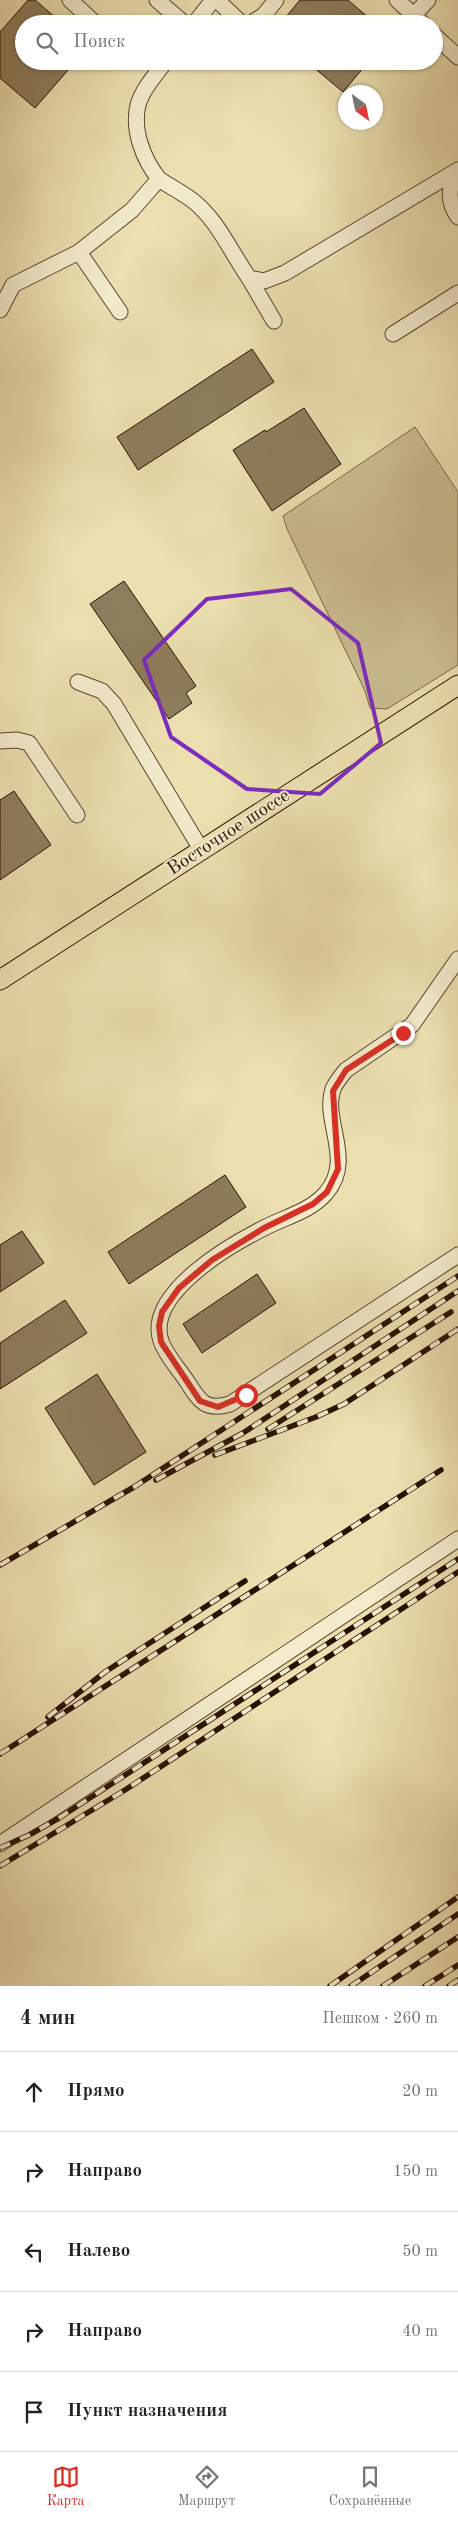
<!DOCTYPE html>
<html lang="ru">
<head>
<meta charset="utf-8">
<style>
  :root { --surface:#fff; --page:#f6f6f6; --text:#222; --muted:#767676; --line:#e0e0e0; --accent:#d93025 }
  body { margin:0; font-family:"Old Standard TT",serif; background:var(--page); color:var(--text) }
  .compass { position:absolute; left:338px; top:85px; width:45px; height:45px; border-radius:50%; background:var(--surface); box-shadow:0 1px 4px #0004; rotate:147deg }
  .stop { position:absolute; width:15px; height:15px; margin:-11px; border:4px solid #d93025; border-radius:50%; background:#fff }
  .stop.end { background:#d93025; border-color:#fff; box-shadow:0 1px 5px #0008 }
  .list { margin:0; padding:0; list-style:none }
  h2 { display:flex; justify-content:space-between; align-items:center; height:65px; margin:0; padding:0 20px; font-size:21px }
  h2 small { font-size:16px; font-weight:400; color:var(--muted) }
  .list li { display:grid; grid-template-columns:32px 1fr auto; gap:15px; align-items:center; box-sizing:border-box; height:80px; padding:0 20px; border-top:1px solid var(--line) }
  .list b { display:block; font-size:19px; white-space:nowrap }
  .list em { font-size:16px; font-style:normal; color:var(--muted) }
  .icon { flex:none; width:28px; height:28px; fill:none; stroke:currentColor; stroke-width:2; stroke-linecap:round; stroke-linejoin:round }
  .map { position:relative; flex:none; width:458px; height:1986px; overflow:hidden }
  .search { position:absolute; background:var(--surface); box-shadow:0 1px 4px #0004; left:15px; right:15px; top:15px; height:55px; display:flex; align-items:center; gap:12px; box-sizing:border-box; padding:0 18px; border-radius:28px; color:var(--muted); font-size:19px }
  .sheet { height:465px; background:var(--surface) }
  nav { display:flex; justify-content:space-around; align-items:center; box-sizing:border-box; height:70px; border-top:1px solid var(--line); background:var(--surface); font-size:14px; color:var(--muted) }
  nav a { display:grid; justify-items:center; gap:2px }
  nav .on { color:var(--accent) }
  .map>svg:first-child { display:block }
  .green { fill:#cbbd92; stroke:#796749 }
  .building { fill:#8d7d5c; stroke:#271100 }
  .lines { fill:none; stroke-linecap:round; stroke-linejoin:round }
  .minor-casing { stroke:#58452c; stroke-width:17 }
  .major-casing { stroke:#271100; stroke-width:21 }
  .minor { stroke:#f3ebcc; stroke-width:15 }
  .major { stroke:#ece0b0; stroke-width:19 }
  .rail-casing { stroke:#271100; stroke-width:5.5 }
  .rail { stroke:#f3ebcc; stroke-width:4; stroke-dasharray:11; stroke-linecap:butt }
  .route { stroke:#d93025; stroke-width:6 }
  .marked { fill:none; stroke:#7b2cbf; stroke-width:4; stroke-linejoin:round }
  .labels { text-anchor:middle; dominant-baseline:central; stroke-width:4; stroke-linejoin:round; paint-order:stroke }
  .street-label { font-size:19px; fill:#271100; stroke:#f3ebcc }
</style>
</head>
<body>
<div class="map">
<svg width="458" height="1986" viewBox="0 0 458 1986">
  <rect width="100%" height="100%" fill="#ece0b0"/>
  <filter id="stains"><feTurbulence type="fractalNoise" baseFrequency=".004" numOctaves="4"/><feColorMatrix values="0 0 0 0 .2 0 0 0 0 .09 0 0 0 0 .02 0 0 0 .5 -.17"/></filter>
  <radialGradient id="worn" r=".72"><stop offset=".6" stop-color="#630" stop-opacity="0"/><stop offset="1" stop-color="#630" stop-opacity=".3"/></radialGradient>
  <polygon class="green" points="415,427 458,492 458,665 387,709 370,708 365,691 287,529 283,516"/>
  <g class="building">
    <polygon points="28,0 35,0 63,24 24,24 24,61 76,61 35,108 0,78 0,32"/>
    <polygon points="300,0 348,0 376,24 280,24"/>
    <polygon points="306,61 369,61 343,92"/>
    <polygon points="252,349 274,382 138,470 117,437"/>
    <polygon points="304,408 341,464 272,511 233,450 265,430 266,432"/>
    <polygon points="124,581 196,686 186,693 192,703 169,719 90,604"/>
    <polygon points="14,791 51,845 0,880 0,800"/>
    <polygon points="225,1175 246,1207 129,1284 108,1252"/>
    <polygon points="22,1231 44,1263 0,1292 0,1245"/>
    <polygon points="257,1274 276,1303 202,1353 183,1324"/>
    <polygon points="65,1300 87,1333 0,1389 0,1343"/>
    <polygon points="97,1374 146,1452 94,1485 45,1408"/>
  </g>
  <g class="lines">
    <defs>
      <g id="minor">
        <polyline points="70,0 96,24"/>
        <polyline points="157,0 185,24"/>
        <polyline points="217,0 240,22 245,24"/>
        <polyline points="397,0 423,24"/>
        <polyline points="414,15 428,0"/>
        <polyline points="194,24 213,0"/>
        <polyline points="250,24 264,15 276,0"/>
        <polyline points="434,35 458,57"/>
        <path d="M 458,173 C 447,188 448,202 458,217"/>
        <path d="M 159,179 C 169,186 181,192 192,200 C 217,219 231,252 249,278 L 264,281 L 285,273 L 458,170"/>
        <polyline points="79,252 120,312"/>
        <polyline points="249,278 274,321"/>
        <path d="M 0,310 L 13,285 L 79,252 L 132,210 L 159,179 C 143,159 132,130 138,105 C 142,90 156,74 166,61"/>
        <polyline points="393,334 458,293"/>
        <polyline points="78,682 102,691 114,704 202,851"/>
        <polyline points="0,741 17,740 29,743 77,815"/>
        <path d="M 458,959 L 412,1025 L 346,1070 C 341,1076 336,1082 333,1089 C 322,1121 355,1160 326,1193 C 311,1211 285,1217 264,1228 C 230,1245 145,1294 161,1341 C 166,1356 180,1370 188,1383 C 200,1402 206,1411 230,1404 L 458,1255"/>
        <polyline points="0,1844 458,1539"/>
      </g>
      <polyline id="major" points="0,980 458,685"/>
    </defs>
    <use href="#minor" class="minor-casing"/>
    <use href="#major" class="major-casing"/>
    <use href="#minor" class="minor"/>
    <use href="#major" class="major"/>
    <defs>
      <g id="rail">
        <polyline points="268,1429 451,1312"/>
        <polyline points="215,1455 316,1417 344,1404 458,1329"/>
        <polyline points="156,1480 243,1433 458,1291"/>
        <polyline points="0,1565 134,1487 458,1276"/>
        <polyline points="48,1717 105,1672 245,1581"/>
        <polyline points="0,1754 441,1470"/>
        <polyline points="0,1848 29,1835 59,1818 458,1559"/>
        <polyline points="0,1866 125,1790 458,1572"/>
        <polyline points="330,1986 458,1897"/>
        <polyline points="351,1986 458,1914"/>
        <polyline points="383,1986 458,1937"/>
        <polyline points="425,1986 458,1965"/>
        <polyline points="449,1986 458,1980"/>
      </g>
    </defs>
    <use href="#rail" class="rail-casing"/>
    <use href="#rail" class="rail"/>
  </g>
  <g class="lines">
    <polyline class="route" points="246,1395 218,1407 200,1401 161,1342 159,1326 162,1312 179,1288 212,1260 264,1228 313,1204 327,1192 338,1169 333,1091 346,1070 403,1033"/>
  </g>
  <path class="marked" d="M 291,589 L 358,643 L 381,743 L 320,794 L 247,789 L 171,737 L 144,660 L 207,599 Z"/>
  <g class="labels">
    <g class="street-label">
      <text transform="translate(229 833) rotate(-33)">Восточное шоссе</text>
    </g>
  </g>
  <rect width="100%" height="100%" filter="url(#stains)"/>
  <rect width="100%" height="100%" fill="url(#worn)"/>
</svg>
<svg class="compass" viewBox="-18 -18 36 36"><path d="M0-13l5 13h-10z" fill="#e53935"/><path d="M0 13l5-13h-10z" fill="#767676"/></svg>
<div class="stop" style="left:246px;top:1395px"></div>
<div class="stop end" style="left:403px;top:1033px"></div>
<div class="search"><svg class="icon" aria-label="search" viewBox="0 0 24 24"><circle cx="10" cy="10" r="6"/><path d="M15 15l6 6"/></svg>Поиск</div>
</div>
<section class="sheet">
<h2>4 мин<small>Пешком · 260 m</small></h2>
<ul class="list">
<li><svg class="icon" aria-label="ahead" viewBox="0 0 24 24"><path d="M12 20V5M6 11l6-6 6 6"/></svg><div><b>Прямо</b></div><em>20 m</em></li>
<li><svg class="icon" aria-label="right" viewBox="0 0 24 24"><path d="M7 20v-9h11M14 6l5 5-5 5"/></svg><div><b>Направо</b></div><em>150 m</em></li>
<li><svg class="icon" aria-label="left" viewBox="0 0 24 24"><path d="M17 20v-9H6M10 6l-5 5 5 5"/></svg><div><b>Налево</b></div><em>50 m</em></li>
<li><svg class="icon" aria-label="right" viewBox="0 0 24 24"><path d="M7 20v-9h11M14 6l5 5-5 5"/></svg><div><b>Направо</b></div><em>40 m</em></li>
<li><svg class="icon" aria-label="arrive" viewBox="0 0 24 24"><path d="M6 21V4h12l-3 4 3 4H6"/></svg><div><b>Пункт назначения</b></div></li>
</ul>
</section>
<nav>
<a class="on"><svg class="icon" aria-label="map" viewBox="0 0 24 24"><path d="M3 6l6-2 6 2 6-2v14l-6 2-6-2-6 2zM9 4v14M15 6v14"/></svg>Карта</a>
<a><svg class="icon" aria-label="directions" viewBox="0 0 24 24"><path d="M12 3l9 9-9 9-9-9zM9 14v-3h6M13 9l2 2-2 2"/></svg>Маршрут</a>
<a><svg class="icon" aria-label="saved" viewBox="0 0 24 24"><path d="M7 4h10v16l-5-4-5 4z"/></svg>Сохранённые</a>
</nav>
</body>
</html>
